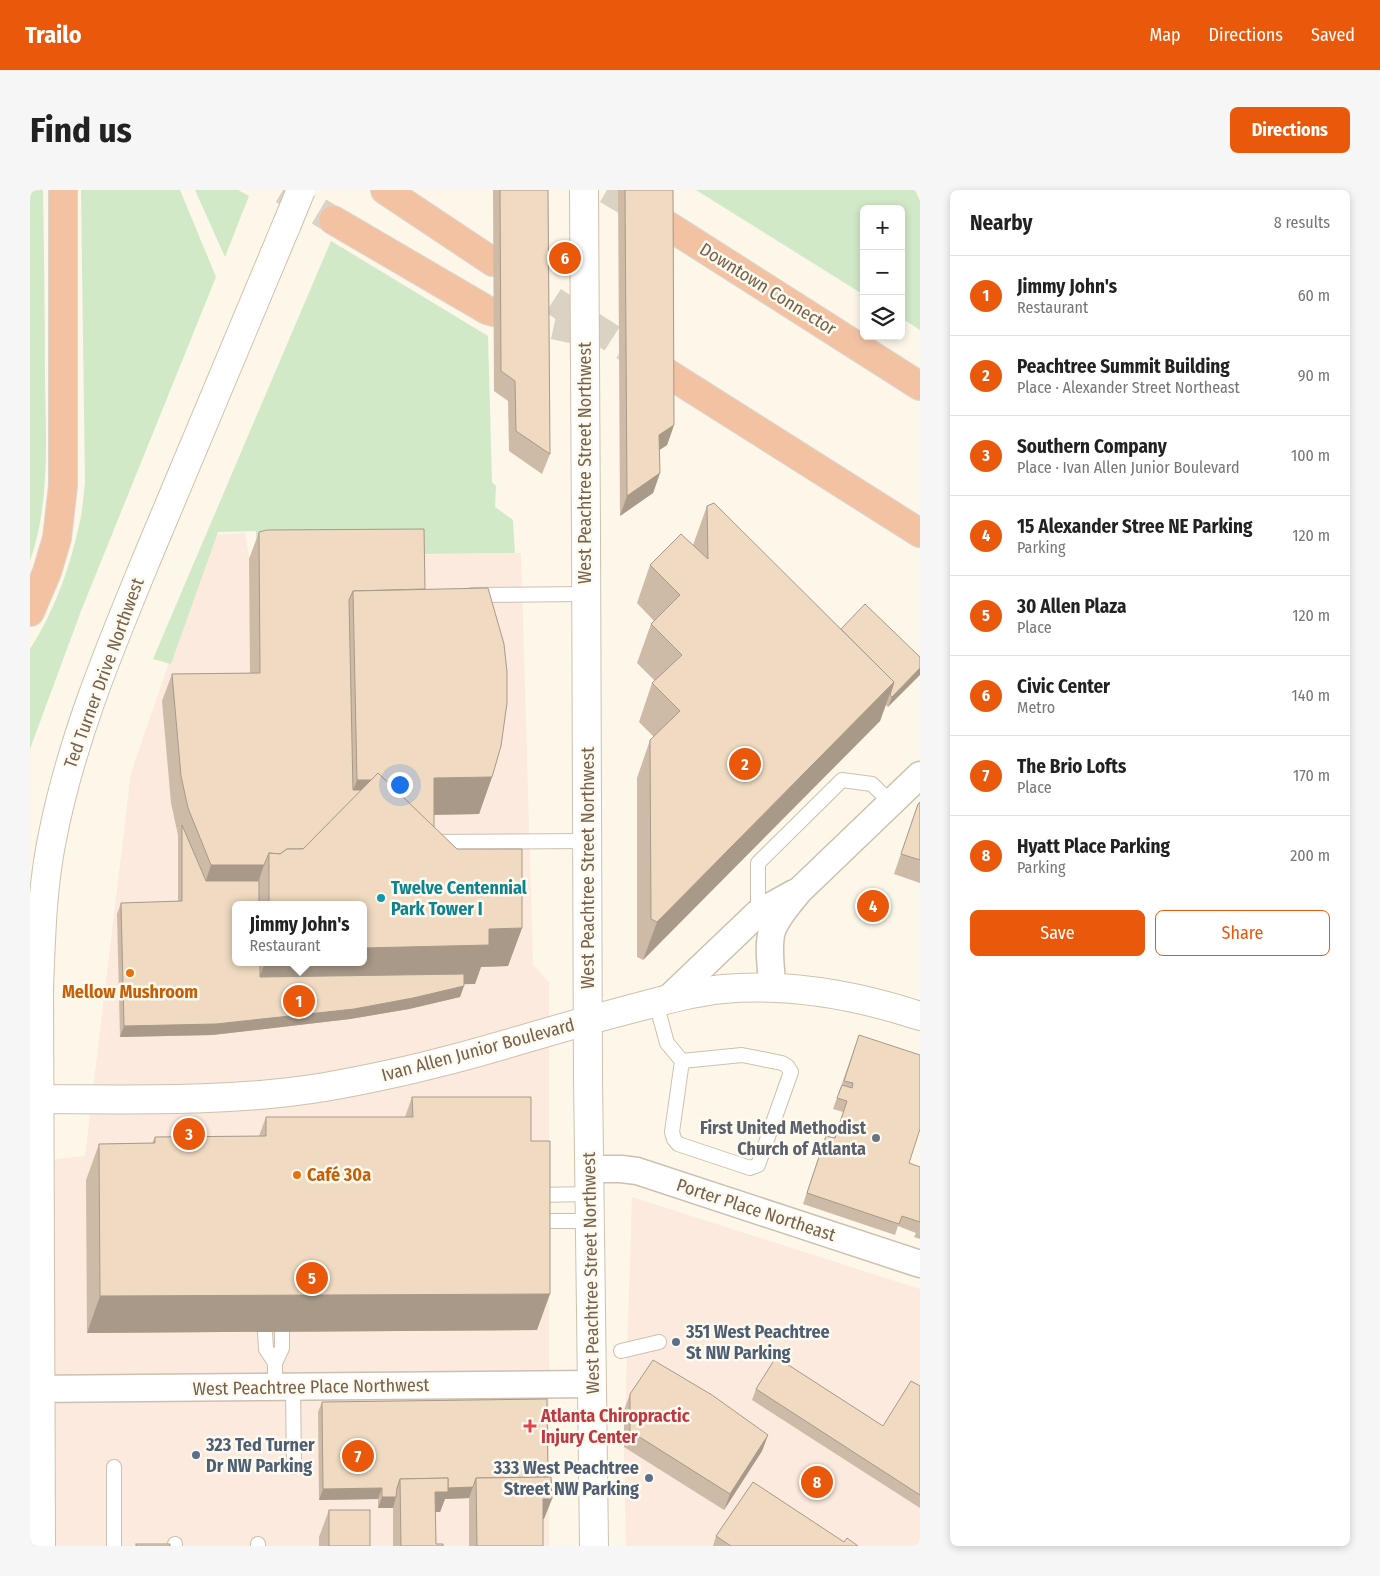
<!DOCTYPE html>
<html lang="en">
<head>
<meta charset="utf-8">
<style>
  :root { --surface:#fff; --page:#f6f6f6; --text:#222; --muted:#767676; --line:#e0e0e0; --accent:#ea580c }
  body { margin:0; font-family:"Fira Sans Condensed",sans-serif; background:var(--page); color:var(--text) }
  .controls { position:absolute; right:15px; top:15px; display:grid; overflow:hidden; border-radius:8px; box-shadow:0 2px 8px #0003 }
  .controls button { width:45px; height:45px; display:grid; place-items:center; padding:0; border:0; border-bottom:1px solid var(--line); background:var(--surface); color:var(--text); font:25px sans-serif }
  .you { position:absolute; left:369px; top:594px; width:18px; height:18px; margin:-12px; border:4px solid #fff; border-radius:50%; background:#1a73e8; box-shadow:0 0 0 8px #1a73e833 }
  .badge { display:grid; place-items:center; width:32px; height:32px; border-radius:50%; background:var(--accent); color:#fff; font-size:16px; font-weight:700 }
  .pin { position:absolute; translate:-50% -50%; border:2px solid #fff; box-shadow:0 1px 5px #0006 }
  .popup { position:absolute; left:202px; top:711px; width:135px; height:65px; box-sizing:border-box; display:grid; place-content:center; border-radius:8px; background:var(--surface); filter:drop-shadow(0 1px 4px #0005); font-size:16px; white-space:nowrap; color:var(--muted) }
  .popup b { font-size:19px; color:var(--text) }
  .popup::after { content:''; position:absolute; left:50%; top:100%; margin-left:-10px; border:10px solid transparent; border-top-color:var(--surface) }
  .list { margin:0; padding:0; list-style:none }
  h2 { display:flex; justify-content:space-between; align-items:center; height:65px; margin:0; padding:0 20px; font-size:21px }
  h2 small { font-size:16px; font-weight:400; color:var(--muted) }
  .list li { display:grid; grid-template-columns:32px 1fr auto; gap:15px; align-items:center; box-sizing:border-box; height:80px; padding:0 20px; border-top:1px solid var(--line) }
  .list b { display:block; font-size:19px; white-space:nowrap }
  .list p { margin:0; font-size:16px; white-space:nowrap; color:var(--muted) }
  .list em { font-size:16px; font-style:normal; color:var(--muted) }
  .actions { display:flex; gap:10px; padding:15px 20px }
  .actions a { flex:1; padding:11px 0; border:1px solid var(--accent); border-radius:8px; text-align:center; font-size:18px; color:var(--accent) }
  .actions .main { background:var(--accent); color:#fff }
  .icon { flex:none; width:28px; height:28px; fill:none; stroke:currentColor; stroke-width:2; stroke-linecap:round; stroke-linejoin:round }
  .map { position:relative; flex:none; width:890px; height:1356px; overflow:hidden; border-radius:8px }
  header { display:flex; align-items:center; gap:30px; box-sizing:border-box; height:70px; padding:0 25px; background:var(--accent); color:#fff }
  header strong { font-size:24px }
  nav { display:flex; gap:28px; margin-inline-start:auto; font-size:18px }
  .intro { display:flex; align-items:center; justify-content:space-between; box-sizing:border-box; height:120px; padding:0 30px }
  h1 { margin:0; font-size:35px }
  .button { padding:12px 22px; border-radius:8px; background:var(--accent); color:#fff; font-size:18px; font-weight:700 }
  main { display:flex; gap:30px; padding:0 30px }
  aside { flex:1; background:var(--surface); border-radius:8px; box-shadow:0 2px 8px #0003 }
  .map>svg:first-child { display:block }
  .commercial { fill:#fbeadd; fill-rule:evenodd }
  .green { fill:#d1e9c7 }
  .lines { fill:none; stroke-linecap:round; stroke-linejoin:round }
  .highway-tunnel { stroke:#dad2c2; stroke-width:28; stroke-dasharray:28 14; stroke-linecap:butt }
  .lane-casing { stroke:#cdc0af; stroke-width:16 }
  .street-casing { stroke:#cdc0af; stroke-width:29 }
  .secondary-casing { stroke:#d0c1ac; stroke-width:30 }
  .highway-casing { stroke:#dbd6d1; stroke-width:30 }
  .lane { stroke:#fff; stroke-width:14 }
  .street { stroke:#fff; stroke-width:26 }
  .secondary { stroke:#fff; stroke-width:28 }
  .highway { stroke:#f3c2a3; stroke-width:28 }
  .rail { stroke:#bca7c6; stroke-width:4; stroke-dasharray:8 5; stroke-linecap:butt }
  .secondary-bridge-casing { stroke:#d0c1ac; stroke-width:30; stroke-linecap:butt }
  .secondary-bridge { stroke:#fff; stroke-width:28 }
  .wall { fill:#cebba7; fill-rule:evenodd }
  .shaded-wall { fill:#a89988 }
  .building { fill:#f0dac2; stroke:#a89988 }
  .culture-dot { fill:#0f9aa8; stroke:#fefaef; stroke-width:2 }
  .food-dot { fill:#e8710a; stroke:#fefaef; stroke-width:2 }
  .worship-dot { fill:#6b7280; stroke:#fefaef; stroke-width:2 }
  .service-dot { fill:#5c6f8a; stroke:#fefaef; stroke-width:2 }
  .health-dot { fill:#e0444e; stroke:#fefaef; stroke-width:2 }
  .labels { text-anchor:middle; dominant-baseline:central; stroke-width:5; stroke-linejoin:round; paint-order:stroke }
  .street-label { font-size:18px; fill:#75614d; stroke:#fefaef }
  .culture-label { font-size:18px; font-weight:bold; fill:#0d838f; stroke:#fefaef; text-anchor:start }
  .food-label { font-size:18px; font-weight:bold; fill:#c56008; stroke:#fefaef }
  .worship-label { font-size:18px; font-weight:bold; fill:#5b616d; stroke:#fefaef; text-anchor:end }
  .service-label { font-size:18px; font-weight:bold; fill:#4e5e75; stroke:#fefaef; text-anchor:start }
  .health-label { font-size:18px; font-weight:bold; fill:#be3a42; stroke:#fefaef; text-anchor:start }
</style>
</head>
<body>
<header>
<strong>Trailo</strong>
<nav><a>Map</a><a>Directions</a><a>Saved</a></nav>
</header>
<div class="intro"><h1>Find us</h1><a class="button">Directions</a></div>
<main>
<div class="map">
<svg width="890" height="1356" viewBox="0 0 890 1356">
  <rect width="100%" height="100%" fill="#fcf7e9"/>
  <g class="commercial">
    <path d="M 215,343 L 219,367 L 491,363 L 503,775 L 519,792 L 519,1356 L 0,1356 L 0,972 L 55,966 L 101,583 L 183,345 ZM 205,715 L 333,715 L 333,772 L 205,772 Z"/>
    <polygon points="602,1007 890,1099 890,1356 596,1356 594,1261"/>
  </g>
  <g class="green">
    <path d="M 0,0 L 13,0 C 14,63 15,127 15,190 C 16,250 20,314 0,371 Z"/>
    <path d="M 51,0 L 150,0 L 186,87 L 51,421 L 0,559 L 0,459 C 24,422 40,378 49,335 C 53,321 53,307 55,293 Z"/>
    <polygon points="165,0 208,0 219,6 195,67"/>
    <polygon points="666,0 885,0 890,11 890,140 871,128 871,19 834,19 834,105"/>
    <polygon points="301,51 458,146 462,292 466,296 465,317 483,330 485,363 227,366 226,341 188,342 141,474 123,469"/>
  </g>
  <g class="lines">
    <g class="highway-tunnel">
      <polyline points="253,0 303,30"/>
      <polyline points="577,0 620,25"/>
      <polyline points="488,88 620,173"/>
      <polyline points="483,126 563,144"/>
    </g>
    <defs>
      <g id="lane">
        <polyline points="442,405 556,404"/>
        <polyline points="402,652 557,651"/>
        <polyline points="728,723 728,673 812,590 842,594 861,613"/>
        <polyline points="626,813 637,853 652,871 642,942 644,949 648,954 720,978 728,975 761,882 757,876 752,873 712,865 652,871"/>
        <polyline points="507,1005 560,1004"/>
        <polyline points="506,1031 560,1031"/>
        <polyline points="235,1142 236,1159 245,1173"/>
        <polyline points="591,1161 629,1152"/>
        <polyline points="263,1197 264,1277"/>
        <polyline points="245,1198 245,1173 252,1158 252,1141"/>
        <polyline points="84,1277 84,1356"/>
        <polyline points="145,1354 145,1356"/>
        <polyline points="228,1354 228,1356"/>
      </g>
      <g id="street">
        <path d="M 742,797 C 742,780 737,758 742,741 C 747,726 760,713 769,701 L 890,585"/>
        <polyline points="638,809 728,723 764,703"/>
        <polyline points="559,979 591,979 607,981 890,1074"/>
        <polyline points="0,1199 562,1194"/>
      </g>
      <g id="secondary">
        <polyline points="556,345 558,887 564,1356"/>
        <path d="M 0,909 C 98,909 198,913 295,897 C 334,890 373,882 411,872 C 467,858 522,840 578,825 C 615,816 654,803 693,799 C 761,793 826,805 890,826"/>
        <path d="M 11,1356 L 9,799 C 11,749 12,698 22,649 C 41,551 79,460 117,368 C 163,257 210,146 257,34"/>
      </g>
      <g id="highway">
        <polyline points="355,0 463,72"/>
        <polyline points="303,30 457,120 464,122"/>
        <polyline points="637,35 890,196"/>
        <polyline points="637,183 890,343"/>
        <polyline points="0,422 17,382 27,348 33,296 33,0"/>
      </g>
    </defs>
    <use href="#lane" class="lane-casing"/>
    <use href="#street" class="street-casing"/>
    <use href="#secondary" class="secondary-casing"/>
    <use href="#highway" class="highway-casing"/>
    <use href="#lane" class="lane"/>
    <use href="#street" class="street"/>
    <use href="#secondary" class="secondary"/>
    <use href="#highway" class="highway"/>
    <g class="rail">
      <polyline points="546,0 546,343"/>
      <polyline points="565,0 568,346"/>
    </g>
    <defs>
      <g id="secondary-bridge">
        <polyline points="554,0 556,345"/>
        <polyline points="257,34 271,0"/>
      </g>
    </defs>
    <use href="#secondary-bridge" class="secondary-bridge-casing"/>
    <use href="#secondary-bridge" class="secondary-bridge"/>
  </g>
  <g class="wall">
    <polygon points="463,0 518,0 520,264 512,284 479,261 478,211 464,201"/>
    <polygon points="588,0 643,0 644,235 637,255 629,260 630,283 623,303 590,326"/>
    <polygon points="677,316 811,439 890,467 858,517 856,515 850,531 613,770 607,767 607,588 620,550 624,547 609,532 622,493 625,491 607,473 621,434 624,431 607,413 620,375 663,355"/>
    <path d="M 229,342 L 395,399 L 462,587 L 449,624 L 404,625 L 404,638 L 492,738 L 478,776 L 451,777 L 445,794 L 434,794 L 430,807 L 379,819 L 320,829 L 182,845 L 90,847 L 87,724 L 91,713 L 148,711 L 148,645 L 141,613 L 132,511 L 142,484 L 220,483 L 219,369 ZM 205,715 L 333,715 L 333,772 L 205,772 Z"/>
    <polygon points="890,612 890,693 864,684 881,634 888,614"/>
    <polygon points="829,845 879,973 890,977 890,1049 884,1047 886,1043 868,1036 865,1045 773,1014 792,957 804,948 813,922 803,919"/>
    <polygon points="382,907 501,951 507,1140 57,1143 56,990 69,954 122,953 125,947 229,946 236,927 375,927"/>
    <polygon points="890,1196 890,1318 722,1210 726,1199 853,1236"/>
    <polygon points="600,1204 738,1245 732,1261 694,1320 594,1257 594,1220"/>
    <polygon points="517,1209 514,1329 513,1329 513,1356 439,1356 439,1308 415,1309 410,1322 405,1322 406,1354 413,1356 363,1356 363,1317 363,1318 348,1318 348,1309 289,1310 288,1222 292,1212"/>
    <polygon points="299,1320 340,1356 289,1356 289,1347"/>
    <polygon points="686,1346 814,1352 828,1356 683,1356"/>
  </g>
  <g class="shaded-wall">
    <polygon points="644,235 637,255 622,265 629,245"/>
    <polygon points="630,283 623,303 590,326 597,306"/>
    <polygon points="890,478 890,485 858,517 862,507"/>
    <polygon points="864,492 850,531 613,770 627,732"/>
    <polygon points="462,587 449,624 391,625 404,588"/>
    <polygon points="343,589 314,625 327,590"/>
    <polygon points="181,675 234,675 225,702 172,702"/>
    <polygon points="492,738 478,776 451,777 445,794 226,797 235,772 333,772 333,758 459,739"/>
    <polygon points="434,796 430,807 379,819 320,829 182,845 90,847 94,836"/>
    <polygon points="520,1104 507,1140 57,1143 70,1106"/>
    <polygon points="738,1245 732,1261 694,1320 700,1304"/>
    <polygon points="443,1297 439,1308 415,1309 410,1322 398,1322 370,1298"/>
    <polygon points="352,1298 348,1309 289,1310 293,1299"/>
    <polygon points="352,1307 366,1307 363,1318 348,1318"/>
    <polygon points="513,1309 522,1309 514,1329 506,1329"/>
  </g>
  <g class="building">
    <polygon points="470,0 518,0 520,264 486,241 485,191 471,181"/>
    <polygon points="595,0 643,0 644,235 629,245 630,283 597,306"/>
    <polygon points="684,313 864,492 627,732 621,729 620,550 650,521 622,493 652,465 621,434 650,405 620,375 651,344 678,369 677,316"/>
    <polygon points="394,339 395,399 323,401 319,410 323,600 332,600 273,659 257,659 250,664 239,663 234,675 181,675 158,618 151,586 142,484 230,483 229,342 237,340"/>
    <polygon points="458,398 474,454 477,482 477,513 471,556 462,587 404,588 404,638 348,583 342,590 327,590 323,401"/>
    <polygon points="835,414 890,467 890,478 862,507 860,505 864,492 811,439"/>
    <polygon points="348,583 427,659 492,659 492,738 459,739 459,755 333,758 333,715 239,715 239,663 250,664 257,659 273,659"/>
    <polygon points="890,612 890,670 871,664 888,614"/>
    <polygon points="152,635 176,691 229,691 229,715 205,715 205,772 230,772 230,787 434,784 434,796 383,808 324,819 186,834 94,836 91,713 152,711"/>
    <polygon points="829,845 890,865 890,939 879,973 890,977 890,1032 872,1026 869,1034 777,1003 796,946 805,948 817,911 807,908 812,895 822,898 823,893 814,891"/>
    <polygon points="382,907 501,907 501,951 520,951 520,1104 70,1106 69,954 125,953 125,947 236,946 236,927 383,927"/>
    <polygon points="746,1167 853,1236 881,1191 890,1196 890,1305 726,1199"/>
    <polygon points="623,1170 682,1205 738,1245 700,1304 600,1241 600,1204"/>
    <polygon points="517,1209 518,1287 446,1288 443,1297 418,1298 418,1288 370,1289 367,1298 366,1307 352,1307 352,1298 293,1299 292,1212"/>
    <polygon points="521,1287 522,1309 513,1309 513,1356 447,1356 446,1288"/>
    <polygon points="418,1288 418,1302 405,1302 406,1354 413,1354 413,1356 371,1356 370,1289"/>
    <polygon points="723,1292 814,1352 817,1348 828,1356 701,1356 686,1346"/>
    <rect x="299" y="1320" width="41" height="36"/>
    <rect x="106" y="1354" width="34" height="2"/>
  </g>
  <circle class="culture-dot" cx="351" cy="708" r="5"/>
  <g class="food-dot">
    <circle cx="100" cy="783" r="5"/>
    <circle cx="267" cy="985" r="5"/>
  </g>
  <circle class="worship-dot" cx="846" cy="948" r="5"/>
  <g class="service-dot">
    <circle cx="646" cy="1152" r="5"/>
    <circle cx="166" cy="1265" r="5"/>
    <circle cx="619" cy="1288" r="5"/>
  </g>
  <path class="health-dot" d="M497.5 1228.5h5v5h5v5h-5v5h-5v-5h-5v-5h5z"/>
  <g class="labels">
    <g class="street-label">
      <text transform="translate(738 99) rotate(32)">Downtown Connector</text>
      <text transform="translate(555 273) rotate(-90)">West Peachtree Street Northwest</text>
      <text transform="translate(74 483) rotate(-70)">Ted Turner Drive Northwest</text>
      <text transform="translate(558 678) rotate(-90)">West Peachtree Street Northwest</text>
      <text transform="translate(448 860) rotate(-15)">Ivan Allen Junior Boulevard</text>
      <text transform="translate(726 1020) rotate(18)">Porter Place Northeast</text>
      <text transform="translate(561 1083) rotate(-91)">West Peachtree Street Northwest</text>
      <text transform="translate(281 1197) rotate(-1)">West Peachtree Place Northwest</text>
    </g>
    <g class="culture-label">
      <text x="361" y="698">Twelve Centennial<tspan x="361" dy="21">Park Tower I</tspan></text>
    </g>
    <g class="food-label">
      <text x="100" y="802">Mellow Mushroom</text>
      <text x="277" y="985" text-anchor="start">Café 30a</text>
    </g>
    <g class="worship-label">
      <text x="836" y="938">First United Methodist<tspan x="836" dy="21">Church of Atlanta</tspan></text>
    </g>
    <g class="service-label">
      <text x="656" y="1142">351 West Peachtree<tspan x="656" dy="21">St NW Parking</tspan></text>
      <text x="176" y="1255">323 Ted Turner<tspan x="176" dy="21">Dr NW Parking</tspan></text>
      <text x="609" y="1278" text-anchor="end">333 West Peachtree<tspan x="609" dy="21">Street NW Parking</tspan></text>
    </g>
    <g class="health-label">
      <text x="511" y="1226">Atlanta Chiropractic<tspan x="511" dy="21">Injury Center</tspan></text>
    </g>
  </g>
</svg>
<div class="controls">
<button>+</button>
<button>−</button>
<button><svg class="icon" aria-label="layers" viewBox="0 0 24 24"><path d="M12 4l9 5-9 5-9-5zM3 14l9 5 9-5"/></svg></button>
</div>
<div class="you"></div>
<div class="pin badge" style="left:269px;top:811px">1</div>
<div class="popup"><b>Jimmy John's</b>Restaurant</div>
<div class="pin badge" style="left:715px;top:574px">2</div>
<div class="pin badge" style="left:159px;top:944px">3</div>
<div class="pin badge" style="left:843px;top:716px">4</div>
<div class="pin badge" style="left:282px;top:1088px">5</div>
<div class="pin badge" style="left:535px;top:68px">6</div>
<div class="pin badge" style="left:328px;top:1266px">7</div>
<div class="pin badge" style="left:787px;top:1292px">8</div>
</div>
<aside>
<h2>Nearby<small>8 results</small></h2>
<ul class="list">
<li><span class="badge">1</span><div><b>Jimmy John's</b><p>Restaurant</p></div><em>60 m</em></li>
<li><span class="badge">2</span><div><b>Peachtree Summit Building</b><p>Place · Alexander Street Northeast</p></div><em>90 m</em></li>
<li><span class="badge">3</span><div><b>Southern Company</b><p>Place · Ivan Allen Junior Boulevard</p></div><em>100 m</em></li>
<li><span class="badge">4</span><div><b>15 Alexander Stree NE Parking</b><p>Parking</p></div><em>120 m</em></li>
<li><span class="badge">5</span><div><b>30 Allen Plaza</b><p>Place</p></div><em>120 m</em></li>
<li><span class="badge">6</span><div><b>Civic Center</b><p>Metro</p></div><em>140 m</em></li>
<li><span class="badge">7</span><div><b>The Brio Lofts</b><p>Place</p></div><em>170 m</em></li>
<li><span class="badge">8</span><div><b>Hyatt Place Parking</b><p>Parking</p></div><em>200 m</em></li>
</ul>
<div class="actions"><a class="main">Save</a><a>Share</a></div>
</aside>
</main>
</body>
</html>
